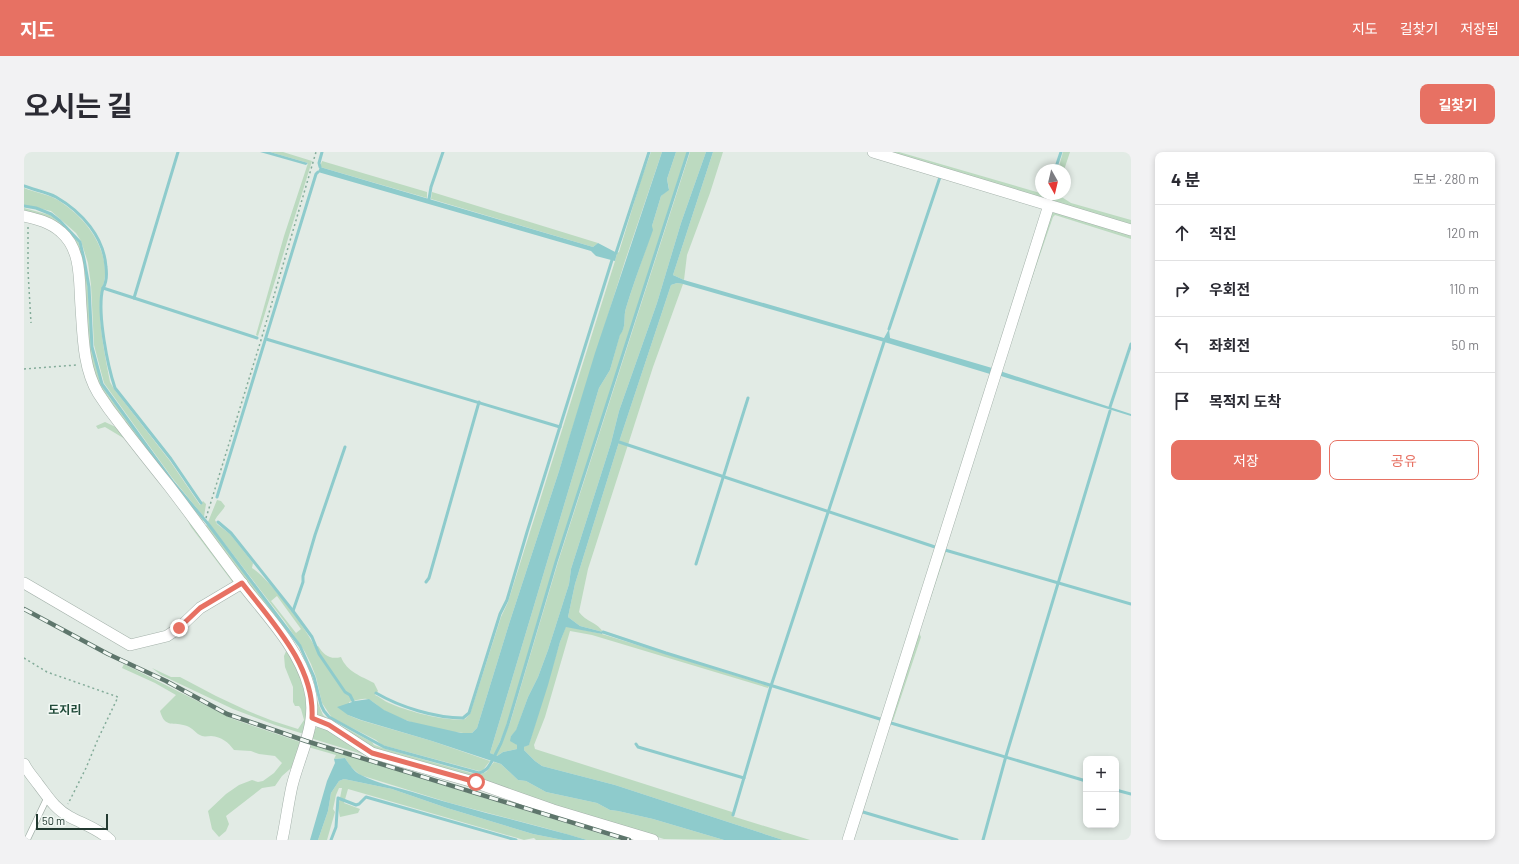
<!DOCTYPE html>
<html lang="ko">
<head>
<meta charset="utf-8">
<style>
  :root { --surface:#fff; --page:#f2f2f3; --text:#2b2b33; --muted:#7c7c81; --line:#e1e1e2; --accent:#e77163 }
  body { margin:0; font-family:Barlow,"Noto Sans KR",sans-serif; background:var(--page); color:var(--text) }
  .controls { position:absolute; right:12px; bottom:12px; display:grid; overflow:hidden; border-radius:8px; box-shadow:0 2px 6px #0003 }
  .controls button { width:36px; height:36px; display:grid; place-items:center; padding:0; border:0; border-bottom:1px solid var(--line); background:var(--surface); color:var(--text); font:20px sans-serif }
  .compass { position:absolute; left:1011px; top:12px; width:36px; height:36px; border-radius:50%; background:var(--surface); box-shadow:0 2px 6px #0003; rotate:172deg }
  .scale { position:absolute; left:12px; bottom:10px; width:72px; box-sizing:border-box; padding-left:4px; border:2px solid #233a31; border-top:0; font-size:11px; line-height:14px; white-space:nowrap; color:#233a31; -webkit-text-stroke:3px #f2f8f4; paint-order:stroke }
  .stop { position:absolute; width:12px; height:12px; margin:-9px; border:3px solid #e77163; border-radius:50%; background:#fff }
  .stop.end { background:#e77163; border-color:#fff; box-shadow:0 1px 4px #0008 }
  .list { margin:0; padding:0; list-style:none }
  h2 { display:flex; justify-content:space-between; align-items:center; height:52px; margin:0; padding:0 16px; font-size:17px }
  h2 small { font-size:13px; font-weight:400; color:var(--muted) }
  .list li { display:grid; grid-template-columns:26px 1fr auto; gap:12px; align-items:center; box-sizing:border-box; height:56px; padding:0 16px; border-top:1px solid var(--line) }
  .list b { display:block; font-size:15px; white-space:nowrap }
  .list em { font-size:13px; font-style:normal; color:var(--muted) }
  .actions { display:flex; gap:8px; padding:12px 16px }
  .actions a { flex:1; padding:9px 0; border:1px solid var(--accent); border-radius:8px; text-align:center; font-size:14px; color:var(--accent) }
  .actions .main { background:var(--accent); color:#fff }
  .icon { flex:none; width:22px; height:22px; fill:none; stroke:currentColor; stroke-width:2; stroke-linecap:round; stroke-linejoin:round }
  .map { position:relative; flex:none; width:1107px; height:688px; overflow:hidden; border-radius:8px }
  header { display:flex; align-items:center; gap:24px; box-sizing:border-box; height:56px; padding:0 20px; background:var(--accent); color:#fff }
  header strong { font-size:19px }
  nav { display:flex; gap:22px; margin-inline-start:auto; font-size:14px }
  .intro { display:flex; align-items:center; justify-content:space-between; box-sizing:border-box; height:96px; padding:0 24px }
  h1 { margin:0; font-size:28px }
  .button { padding:10px 18px; border-radius:8px; background:var(--accent); color:#fff; font-size:14px; font-weight:700 }
  main { display:flex; gap:24px; padding:0 24px }
  aside { flex:1; background:var(--surface); border-radius:8px; box-shadow:0 2px 6px #0003 }
  .map>svg:first-child { display:block }
  .green { fill:#bcdac0; fill-rule:evenodd }
  .water { fill:#8ecbcc }
  .lines { fill:none; stroke-linecap:round; stroke-linejoin:round }
  .stream { stroke:#8ecbcc; stroke-width:3 }
  .lane-casing { stroke:#a5b2ab; stroke-width:7 }
  .street-casing { stroke:#a5b2ab; stroke-width:12 }
  .path { stroke:#84ac9a; stroke-width:1.5; stroke-dasharray:2 3; stroke-linecap:butt }
  .lane { stroke:#fff; stroke-width:5.5 }
  .street { stroke:#fff; stroke-width:11 }
  .rail-casing { stroke:#5e766c; stroke-width:4.5 }
  .rail { stroke:#f2f8f4; stroke-width:3; stroke-dasharray:9; stroke-linecap:butt }
  .route { stroke:#e77163; stroke-width:5 }
  .labels { text-anchor:middle; dominant-baseline:central; stroke-width:3; stroke-linejoin:round; paint-order:stroke }
  .quarter-label { font-size:12px; font-weight:bold; fill:#214b3a; stroke:#f2f8f4 }
</style>
</head>
<body>
<header>
<strong>지도</strong>
<nav><a>지도</a><a>길찾기</a><a>저장됨</a></nav>
</header>
<div class="intro"><h1>오시는 길</h1><a class="button">길찾기</a></div>
<main>
<div class="map">
<svg width="1107" height="688" viewBox="0 0 1107 688">
  <rect width="100%" height="100%" fill="#e2ebe5"/>
  <g class="green">
    <polygon points="246,0 259,0 288,9 234,184 232,183 260,84 284,11"/>
    <path d="M 627,0 L 638,0 L 601,109 L 535,319 L 485,472 L 453,576 L 448,581 C 423,582 383,571 361,559 C 355,556 349,548 343,547 C 337,546 331,549 325,550 L 324,563 L 336,568 L 408,589 L 466,609 L 459,618 L 455,619 L 358,593 L 352,588 L 308,566 L 298,551 L 292,525 L 287,512 L 281,500 L 261,470 L 184,370 L 193,348 L 197,349 L 201,354 C 198,360 194,362 191,368 L 193,372 L 206,382 L 229,411 L 228,416 C 244,425 283,478 291,495 L 294,494 C 300,503 306,508 317,505 C 323,520 337,524 350,531 L 354,539 L 351,543 C 356,545 360,549 365,551 C 383,559 422,570 441,567 L 446,562 L 477,465 L 484,450 L 591,109 L 593,101 L 595,100 L 617,28 ZM 253,444 L 277,477 L 272,481 L 247,449 Z"/>
    <path d="M 652,0 L 663,0 L 532,409 L 484,571 L 470,603 L 466,601 L 575,236 L 586,218 L 596,182 C 603,175 599,164 602,156 C 610,129 620,104 628,78 L 628,74 L 637,44 L 645,37 L 643,27 Z"/>
    <polygon points="666,0 682,0 657,71 633,151 595,259 587,291 547,417 545,432 524,498 514,525 504,545 492,579 487,584 493,593 493,597 479,600 473,604 471,604 486,571 534,410"/>
    <polygon points="689,0 699,0 686,41 663,103 660,128 649,123"/>
    <polygon points="861,0 875,0 1023,43 1021,48"/>
    <polygon points="1039,0 1046,0 1040,18 1034,18"/>
    <polygon points="298,9 403,40 403,46 296,15"/>
    <path d="M 0,36 C 10,40 23,42 32,47 C 58,62 82,91 81,122 C 81,132 76,139 76,149 C 75,176 81,203 86,230 L 90,237 L 146,309 L 176,353 L 179,349 L 182,352 L 180,365 L 149,327 L 80,231 L 70,193 L 67,133 L 64,111 L 57,89 L 52,81 L 27,59 L 0,53 Z"/>
    <polygon points="408,40 574,91 569,95 407,47"/>
    <polygon points="1026,42 1033,42 1047,51 1107,68 1107,73 1024,47"/>
    <polygon points="0,56 26,63 46,79 55,91 60,107 64,136 67,192 77,232 86,246 112,280 141,322 179,368 177,370 83,251 68,221 48,89 0,61"/>
    <polygon points="1027,59 1107,80 1107,87 1031,63 1029,65 974,225"/>
    <path d="M 653,131 L 659,132 L 629,215 L 564,417 L 555,460 C 561,469 574,471 579,480 L 556,474 L 544,465 L 551,432 L 595,290 L 647,133 Z"/>
    <polygon points="81,270 96,277 213,430 210,432 167,375 159,360 101,287 81,275 74,277 72,274"/>
    <polygon points="183,372 257,470 278,503 288,523 292,546 299,563 306,568 348,590 350,593 359,596 454,623 462,620 470,610 477,612 494,628 502,629 522,640 573,651 586,658 594,659 629,667 700,688 640,687 348,596 294,565 287,528 181,376"/>
    <polygon points="917,398 922,400 895,481 897,485 869,569 866,567"/>
    <polygon points="542,474 578,482 745,534 744,536 568,483 546,479 521,565 510,593 511,597 708,660 708,664 711,665 786,688 759,688 591,633 518,614 511,609 500,598 500,595 505,592 536,490"/>
    <polygon points="263,497 285,540 280,582 251,573 209,557 137,523 128,516 147,525 156,525 192,544 224,559 249,569 274,577 280,568 277,557 275,554 271,554 269,550 269,535 261,515 260,504"/>
    <path d="M 100,512 L 209,567 L 279,591 L 273,611 L 258,624 L 251,634 L 238,636 L 202,664 L 205,672 L 202,679 L 195,685 L 188,677 L 184,659 L 202,642 L 215,633 L 228,628 L 234,630 L 239,629 L 250,621 L 258,611 L 251,604 L 235,602 L 227,599 L 210,598 C 204,590 198,585 187,584 C 184,584 181,585 178,584 C 172,582 169,576 163,574 C 149,569 141,577 136,559 L 152,543 L 131,531 L 98,516 Z"/>
    <polygon points="294,574 329,589 514,656 286,586 291,577"/>
    <polygon points="286,592 597,688 563,688 521,676 426,651 336,623 326,614 321,606 310,607 312,603 284,595"/>
    <polygon points="320,627 368,637 423,656 509,682 539,688 512,688 510,686 500,688 324,637 320,651 336,657 334,661 316,665 314,656 318,636 315,636 312,643 309,657 311,660 303,688 294,688 304,659 307,641 315,629"/>
  </g>
  <g class="water">
    <polygon points="236,0 246,0 284,11 282,13"/>
    <path d="M 638,0 L 652,0 L 643,27 L 645,38 L 637,44 L 628,74 L 629,78 C 620,104 610,129 602,156 C 599,164 603,175 596,183 L 586,218 L 575,236 L 466,601 L 473,604 L 479,600 L 493,597 L 493,593 L 486,589 L 487,584 L 492,578 L 504,545 L 514,525 L 524,498 L 545,432 L 547,417 L 587,291 L 595,259 L 633,151 L 657,71 L 682,0 L 689,0 L 649,123 L 660,128 L 860,186 L 865,177 L 866,186 L 968,216 L 966,222 L 857,189 L 659,132 L 653,131 L 647,133 L 595,290 L 551,432 L 544,465 L 556,474 L 579,480 L 578,482 L 542,475 L 536,490 L 524,533 L 505,593 L 500,595 L 500,598 L 511,609 L 518,614 L 591,633 L 759,688 L 700,688 L 629,667 L 594,659 L 586,658 L 573,651 L 522,640 L 502,629 L 494,628 L 477,612 L 408,589 L 337,568 L 324,563 L 313,555 L 331,549 L 345,547 L 360,558 L 384,569 L 437,581 L 448,581 L 453,576 L 485,472 L 535,319 L 571,201 Z"/>
    <polygon points="296,15 569,95 574,91 593,101 591,109 572,104 567,99 294,20"/>
    <polygon points="976,219 1107,262 1107,264 977,224 974,225"/>
    <path d="M 321,606 C 325,612 330,620 337,623 C 355,632 376,636 395,642 C 451,659 508,672 563,688 L 539,688 L 509,682 L 423,656 L 368,637 L 320,627 L 315,629 L 307,641 L 304,659 L 294,688 L 286,688 L 303,629 L 311,611 L 310,607 Z"/>
  </g>
  <g class="lines">
    <g class="stream">
      <polyline points="154,0 110,146 233,186"/>
      <polyline points="296,15 295,11 298,0"/>
      <polyline points="1031,18 1037,0"/>
      <path d="M 0,34 C 10,38 23,40 32,45 C 58,60 80,85 82,115 C 83,123 83,130 79,136"/>
      <polyline points="1023,45 1024,42"/>
      <polyline points="405,47 407,35 419,0"/>
      <path d="M 0,54 L 12,56 L 27,62 L 36,69 L 56,90 L 60,107 L 65,135 L 68,195 L 78,232 L 148,329 L 185,373 L 276,494 L 290,525 L 297,553 L 300,559 L 305,565 L 360,595 L 455,621 C 462,619 464,616 468,609"/>
      <polyline points="592,101 625,0"/>
      <path d="M 110,146 L 79,136 L 78,140 C 74,164 83,212 91,236 L 147,307 L 177,351"/>
      <polyline points="865,177 916,25"/>
      <polyline points="242,187 536,275"/>
      <polyline points="1086,255 1107,192"/>
      <polyline points="595,290 911,395"/>
      <polyline points="193,345 292,22 294,20"/>
      <polyline points="194,370 207,381 269,459 288,485 295,502 321,540 326,543 329,549"/>
      <polyline points="921,398 1107,452"/>
      <polyline points="672,412 724,246"/>
      <polyline points="402,430 405,426 455,250"/>
      <polyline points="269,459 279,430 279,424 291,383 321,295"/>
      <polyline points="579,480 642,501 859,568"/>
      <path d="M 352,541 C 376,555 411,566 439,566 L 445,561 L 476,462 L 483,448 L 503,380 L 588,108"/>
      <polyline points="867,571 1062,629"/>
      <polyline points="612,592 614,595 720,626"/>
      <polyline points="471,603 477,591 484,572 532,410 664,0"/>
      <polyline points="1092,638 1107,642"/>
      <polyline points="839,660 933,688"/>
      <polyline points="709,663 747,534 860,190"/>
      <polyline points="307,688 312,675 314,646 332,653 335,652 342,645 492,688"/>
      <polyline points="959,688 982,604 1086,259"/>
    </g>
    <defs>
      <polyline id="lane" points="3,688 23,646"/>
      <g id="street">
        <polyline points="849,0 1107,78"/>
        <path d="M 0,64 C 13,67 26,70 37,80 C 58,98 55,129 57,155 C 59,183 59,216 74,241 C 81,252 89,263 97,273 C 113,294 129,314 145,334 C 171,368 196,403 222,437 C 245,466 275,498 285,535 C 295,570 276,601 268,634 C 264,652 262,670 258,688"/>
        <polyline points="0,431 106,493 143,484 155,476 176,456 218,431"/>
        <polyline points="288,567 305,573 348,601 453,631 529,658 629,688"/>
        <path d="M 0,612 C 4,620 9,625 14,632 C 24,645 31,657 46,665 C 59,672 75,677 86,688"/>
        <polyline points="824,688 1025,53"/>
      </g>
    </defs>
    <use href="#lane" class="lane-casing"/>
    <use href="#street" class="street-casing"/>
    <g class="path">
      <polyline points="4,75 4,119 7,171"/>
      <polyline points="0,217 53,213"/>
      <polyline points="182,366 237,188 292,0"/>
      <polyline points="0,506 23,520 94,545 74,587 62,616 44,652"/>
    </g>
    <use href="#lane" class="lane"/>
    <use href="#street" class="street"/>
    <defs>
      <polyline id="rail" points="0,457 84,502 142,529 203,562 282,589 605,688"/>
    </defs>
    <use href="#rail" class="rail-casing"/>
    <use href="#rail" class="rail"/>
  </g>
  <g class="lines">
    <path class="route" d="M 155,476 L 176,456 L 218,431 C 248,470 291,514 288,566 L 305,573 L 348,601 L 452,630"/>
  </g>
  <g class="labels">
    <g class="quarter-label">
      <text x="41" y="557">도지리</text>
    </g>
  </g>
</svg>
<div class="controls">
<button>+</button>
<button>−</button>
</div>
<svg class="compass" viewBox="-18 -18 36 36"><path d="M0-13l5 13h-10z" fill="#e53935"/><path d="M0 13l5-13h-10z" fill="#7c7c81"/></svg>
<div class="scale">50 m</div>
<div class="stop" style="left:452px;top:630px"></div>
<div class="stop end" style="left:155px;top:476px"></div>
</div>
<aside>
<h2>4 분<small>도보 · 280 m</small></h2>
<ul class="list">
<li><svg class="icon" aria-label="ahead" viewBox="0 0 24 24"><path d="M12 20V5M6 11l6-6 6 6"/></svg><div><b>직진</b></div><em>120 m</em></li>
<li><svg class="icon" aria-label="right" viewBox="0 0 24 24"><path d="M7 20v-9h11M14 6l5 5-5 5"/></svg><div><b>우회전</b></div><em>110 m</em></li>
<li><svg class="icon" aria-label="left" viewBox="0 0 24 24"><path d="M17 20v-9H6M10 6l-5 5 5 5"/></svg><div><b>좌회전</b></div><em>50 m</em></li>
<li><svg class="icon" aria-label="arrive" viewBox="0 0 24 24"><path d="M6 21V4h12l-3 4 3 4H6"/></svg><div><b>목적지 도착</b></div></li>
</ul>
<div class="actions"><a class="main">저장</a><a>공유</a></div>
</aside>
</main>
</body>
</html>
